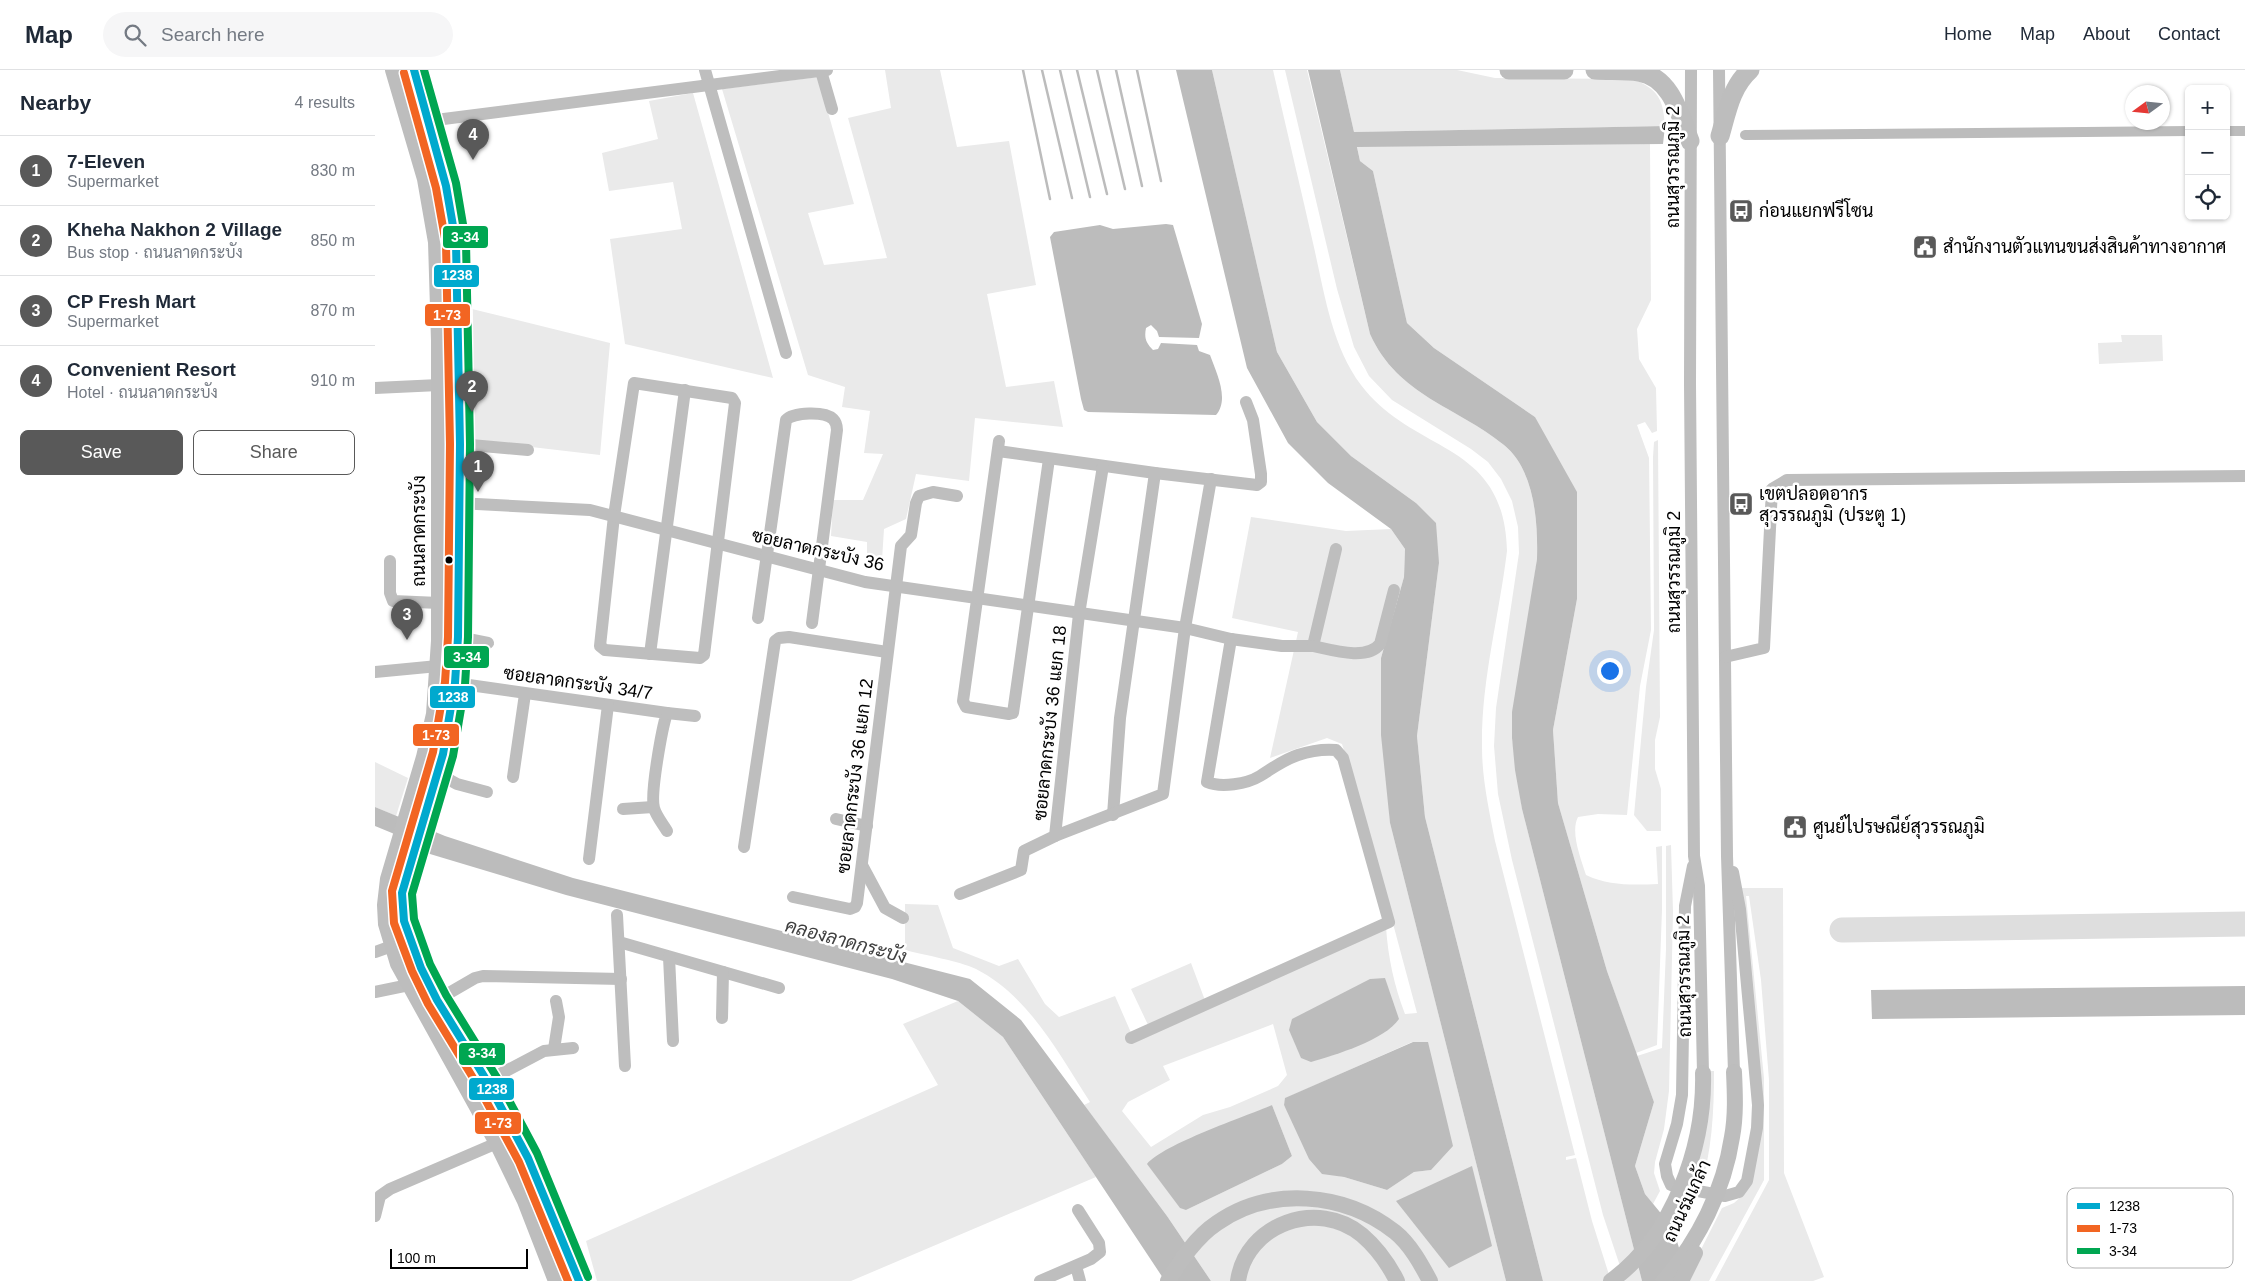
<!DOCTYPE html>
<html lang="en">
<head>
<meta charset="utf-8">
<style>
  :root { --surface:#fff; --page:#f6f6f7; --text:#1f2937; --muted:#747a83; --line:#e0e1e3; --accent:#595959 }
  body { margin:0; font-family:Helvetica,Sarabun,sans-serif; background:var(--page); color:var(--text) }
  .controls { position:absolute; right:15px; top:15px; display:grid; overflow:hidden; border-radius:8px; box-shadow:0 1px 4px #0004 }
  .controls button { width:45px; height:45px; display:grid; place-items:center; padding:0; border:0; border-bottom:1px solid var(--line); background:var(--surface); color:var(--text); font:25px sans-serif }
  .compass { position:absolute; left:1750px; top:15px; width:45px; height:45px; border-radius:50%; background:var(--surface); box-shadow:0 1px 4px #0004; rotate:255deg }
  .scale { position:absolute; left:15px; bottom:12px; width:138px; box-sizing:border-box; padding-left:5px; border:2px solid #000; border-top:0; font-size:14px; line-height:18px; white-space:nowrap; color:#000; -webkit-text-stroke:4px #fff; paint-order:stroke }
  .you { position:absolute; left:1234px; top:600px; width:18px; height:18px; margin:-12px; border:4px solid #fff; border-radius:50%; background:#1a73e8; box-shadow:0 0 0 8px #1a73e833 }
  .badge { display:grid; place-items:center; width:32px; height:32px; border-radius:50%; background:var(--accent); color:#fff; font-size:16px; font-weight:700 }
  .pin { position:absolute; translate:-50% -41px; filter:drop-shadow(0 1px 2px #0008) }
  .pin::after { content:''; position:absolute; top:26px; width:18px; height:15px; background:inherit; clip-path:polygon(0 0,100% 0,50% 100%) }
  .list { margin:0; padding:0; list-style:none }
  h2 { display:flex; justify-content:space-between; align-items:center; height:65px; margin:0; padding:0 20px; font-size:21px }
  h2 small { font-size:16px; font-weight:400; color:var(--muted) }
  .list li { display:grid; grid-template-columns:32px 1fr auto; gap:15px; align-items:center; box-sizing:border-box; height:70px; padding:0 20px; border-top:1px solid var(--line) }
  .list b { display:block; font-size:19px; white-space:nowrap }
  .list p { margin:0; font-size:16px; white-space:nowrap; color:var(--muted) }
  .list em { font-size:16px; font-style:normal; color:var(--muted) }
  .actions { display:flex; gap:10px; padding:15px 20px }
  .actions a { flex:1; padding:11px 0; border:1px solid var(--accent); border-radius:8px; text-align:center; font-size:18px; color:var(--accent) }
  .actions .main { background:var(--accent); color:#fff }
  .icon { flex:none; width:28px; height:28px; fill:none; stroke:currentColor; stroke-width:2; stroke-linecap:round; stroke-linejoin:round }
  .map { position:relative; flex:none; width:1870px; height:1211px; overflow:hidden }
  header { display:flex; align-items:center; gap:30px; box-sizing:border-box; height:70px; padding:0 25px; background:var(--surface); border-bottom:1px solid var(--line) }
  header strong { font-size:24px }
  nav { display:flex; gap:28px; margin-inline-start:auto; font-size:18px }
  .search { width:350px; height:45px; background:var(--page); display:flex; align-items:center; gap:12px; box-sizing:border-box; padding:0 18px; border-radius:28px; color:var(--muted); font-size:19px }
  main { display:flex }
  aside { flex:1; background:var(--surface) }
  .map>svg:first-child { display:block }
  .green { fill:#eaeaea; fill-rule:evenodd }
  .water { fill:#bcbcbc }
  .lines { fill:none; stroke-linecap:round; stroke-linejoin:round }
  .stream { stroke:#bcbcbc; stroke-width:2.5 }
  .canal { stroke:#bcbcbc; stroke-width:10 }
  .taxiway { stroke:#dedede; stroke-width:25 }
  .minor { stroke:#bebebe; stroke-width:12 }
  .major { stroke:#bdbdbd; stroke-width:16 }
  .highway { stroke:#bdbdbd; stroke-width:19 }
  .bus-1-casing { stroke:#fff; stroke-width:11 }
  .bus-2-casing { stroke:#fff; stroke-width:11 }
  .bus-3-casing { stroke:#fff; stroke-width:11 }
  .bus-1 { stroke:#00a9ce; stroke-width:8 }
  .bus-2 { stroke:#f26522; stroke-width:8 }
  .bus-3 { stroke:#00a651; stroke-width:8 }
  .bus-dot { fill:#000; stroke:#fff; stroke-width:2 }
  .labels { text-anchor:middle; dominant-baseline:central; stroke-width:5; stroke-linejoin:round; paint-order:stroke }
  .street-label { font-size:18px; fill:#000; stroke:#fff }
  .poi-label { font-size:18px; fill:#000; stroke:#fff; text-anchor:start }
  .water-label { font-size:19px; font-style:italic; fill:#404040; stroke:#fff }
  .key { fill:#fff; stroke:#b2b2b2; stroke-width:1 }
  .key-label { font-size:14px; fill:#000 }
  .line-badge { stroke:#fff; stroke-width:2 }
  .badge-label { font-size:14px; text-anchor:middle; font-weight:bold; fill:#fff }
</style>
</head>
<body>
<header>
<strong>Map</strong>
<div class="search"><svg class="icon" aria-label="search" viewBox="0 0 24 24"><circle cx="10" cy="10" r="6"/><path d="M15 15l6 6"/></svg>Search here</div>
<nav><a>Home</a><a>Map</a><a>About</a><a>Contact</a></nav>
</header>
<main>
<aside>
<h2>Nearby<small>4 results</small></h2>
<ul class="list">
<li><span class="badge">1</span><div><b>7-Eleven</b><p>Supermarket</p></div><em>830 m</em></li>
<li><span class="badge">2</span><div><b>Kheha Nakhon 2 Village</b><p>Bus stop · ถนนลาดกระบัง</p></div><em>850 m</em></li>
<li><span class="badge">3</span><div><b>CP Fresh Mart</b><p>Supermarket</p></div><em>870 m</em></li>
<li><span class="badge">4</span><div><b>Convenient Resort</b><p>Hotel · ถนนลาดกระบัง</p></div><em>910 m</em></li>
</ul>
<div class="actions"><a class="main">Save</a><a>Share</a></div>
</aside>
<div class="map">
<svg width="1870" height="1211" viewBox="0 0 1870 1211">
  <rect width="100%" height="100%" fill="#fff"/>
  <g class="green">
    <polygon points="510,0 565,0 582,77 634,71 661,215 612,224 631,317 679,311 688,357 600,348 594,411 541,404 531,449 509,459 507,490 492,489 492,472 456,466 458,430 488,430 508,384 489,383 495,341 467,337 470,317 433,305 347,19 443,7 479,134 433,143 449,195 512,188 473,48 516,38"/>
    <path d="M 837,0 L 898,0 C 911,58 925,115 938,173 C 949,220 956,275 986,315 C 1040,386 1129,369 1132,481 C 1124,547 1106,611 1107,677 C 1107,709 1114,740 1120,771 L 1200,1085 L 1191,1087 L 1191,1090 L 1201,1088 L 1217,1151 L 1236,1211 L 1168,1211 L 1050,747 L 1042,666 L 1064,493 L 1041,433 L 976,386 L 942,352 L 902,282 Z"/>
    <path d="M 910,0 L 932,0 L 995,264 C 1023,326 1081,336 1129,375 C 1160,400 1163,453 1162,489 L 1137,668 L 1147,739 L 1267,1211 L 1250,1211 L 1228,1145 L 1137,790 L 1123,724 L 1119,676 L 1121,638 L 1144,483 L 1143,457 L 1137,431 L 1126,409 L 1113,392 L 1096,379 L 1017,330 L 994,306 L 979,277 L 962,219 Z"/>
    <path d="M 965,0 L 1082,0 L 1120,8 L 1258,9 C 1284,20 1288,29 1290,56 L 979,62 Z"/>
    <polygon points="318,23 398,308 250,274 235,169 307,159 298,112 234,121 227,83 283,69 274,31"/>
    <path d="M 1275,74 L 1276,230 L 1262,259 L 1264,289 L 1281,318 L 1282,361 L 1277,363 L 1270,352 L 1262,355 L 1274,388 L 1276,560 L 1265,616 L 1252,745 L 1223,744 L 1203,747 C 1195,762 1206,789 1211,805 C 1234,816 1258,815 1283,814 L 1281,777 L 1287,776 L 1287,840 L 1282,975 L 1261,983 L 1232,901 L 1183,733 L 1178,660 L 1202,529 L 1160,347 L 1059,278 L 1032,253 L 998,101 L 985,91 L 982,76 Z"/>
    <polygon points="97,239 235,273 225,385 97,370"/>
    <polygon points="1746,265 1787,265 1788,291 1724,294 1723,273 1747,272"/>
    <polygon points="1283,370 1285,647 1280,670 1280,699 1286,719 1286,761 1272,761 1259,745 1271,617 1279,560 1278,387 1279,372"/>
    <path d="M 876,447 L 971,461 L 1016,459 L 1030,479 L 1029,507 L 1006,588 L 1015,753 L 1131,1211 L 836,1211 L 792,1146 L 709,1035 L 715,1032 C 684,984 654,926 601,899 C 584,891 549,885 530,880 L 530,834 L 563,835 L 578,878 L 624,896 L 643,889 L 670,934 L 684,947 L 740,926 L 757,965 L 774,957 L 756,919 L 816,893 L 831,933 L 1011,857 C 1013,887 1019,915 1030,944 L 1042,943 L 984,727 L 967,674 L 952,668 L 895,688 L 923,562 L 857,548 ZM 898,954 L 912,1005 L 903,1016 L 855,1037 L 828,1045 L 776,1077 L 747,1041 L 753,1032 L 795,1010 L 788,996 ZM 1037,972 L 1053,972 L 1056,1100 L 1039,1102 L 1012,1120 L 969,1107 L 947,1103 L 909,1035 L 911,1028 ZM 897,1035 L 917,1086 L 907,1094 L 811,1140 Z"/>
    <polygon points="0,692 33,708 21,746 0,737"/>
    <polygon points="1296,775 1298,842 1294,1021 1289,1059 1280,1092 1279,1103 1285,1121 1278,1134 1270,1124 1260,1096 1279,1032 1262,986 1287,978 1291,879 1291,776"/>
    <polygon points="1366,818 1408,818 1409,1103 1449,1207 1438,1211 1340,1211 1394,1110 1394,1010 1386,910 1374,826 1371,826 1389,1008 1389,1110 1334,1211 1314,1211 1313,1205 1347,1138 1359,1133 1368,1125 1380,1082"/>
    <polygon points="583,931 628,967 721,1107 476,1211 222,1211 211,1171 563,1015 528,954"/>
    <path d="M 1332,1001 L 1339,1001 C 1339,1042 1337,1081 1325,1120 L 1311,1117 Z"/>
    <polygon points="1304,1133 1318,1136 1301,1168 1298,1158 1293,1152"/>
  </g>
  <g class="water">
    <polygon points="801,0 837,0 902,282 942,352 976,386 1041,433 1061,453 1064,493 1042,666 1050,747 1168,1211 1131,1211 1015,753 1006,665 1006,588 1029,507 1030,479 1016,459 953,413 913,373 872,298"/>
    <path d="M 933,0 L 965,0 L 979,62 L 1290,56 L 1288,74 L 982,77 L 985,91 L 998,101 L 1032,253 L 1059,278 L 1160,347 L 1202,422 L 1202,529 L 1178,660 L 1183,733 L 1232,901 L 1279,1032 L 1260,1096 L 1270,1124 L 1298,1158 L 1314,1211 L 1267,1211 L 1147,739 L 1140,700 L 1137,668 L 1137,642 L 1162,489 C 1163,453 1160,400 1129,375 C 1081,336 1023,326 995,264 Z"/>
    <path d="M 791,154 L 798,155 L 827,254 L 824,268 L 784,267 L 782,261 L 776,255 L 771,258 C 769,268 771,273 778,280 L 783,279 L 786,273 L 822,275 L 824,281 L 835,285 C 841,302 855,329 841,345 L 713,342 L 709,340 L 706,329 L 675,167 L 679,162 L 725,155 L 738,159 Z"/>
    <polygon points="0,737 70,766 198,808 595,909 646,950 792,1146 836,1211 790,1211 628,967 583,931 517,909 191,825 55,784 17,763 0,756"/>
    <path d="M 1010,908 L 1024,949 C 1010,970 960,985 936,992 L 926,988 L 914,960 L 917,949 L 995,909 Z"/>
    <polygon points="1870,916 1870,945 1497,949 1496,920"/>
    <polygon points="1038,972 1053,972 1078,1076 1056,1100 1039,1102 1012,1120 969,1107 947,1104 934,1089 909,1035 910,1028"/>
    <path d="M 897,1035 L 917,1086 L 907,1094 L 811,1140 L 805,1138 L 772,1094 C 789,1074 869,1047 897,1035 Z"/>
    <polygon points="1097,1096 1117,1176 1074,1198 1021,1131"/>
  </g>
  <g class="lines">
    <g class="stream">
      <polyline points="648,0 675,129"/>
      <polyline points="667,0 697,128"/>
      <polyline points="685,0 715,127"/>
      <polyline points="702,0 732,124"/>
      <polyline points="722,0 750,119"/>
      <polyline points="741,0 767,116"/>
      <polyline points="762,0 786,111"/>
    </g>
    <g class="canal">
      <polyline points="1851,61 1870,61"/>
      <polyline points="1370,65 1814,61"/>
    </g>
    <polyline class="taxiway" points="1467,860 1870,854"/>
    <g class="minor">
      <polyline points="330,0 411,283"/>
      <polyline points="1316,0 1315,314 1319,786 1324,816 1328,1003"/>
      <polyline points="1344,0 1352,786 1359,1002"/>
      <polyline points="446,1 457,39"/>
      <polyline points="53,51 452,0"/>
      <polygon points="259,313 357,328 360,333 329,585 325,588 230,580 225,576 239,446"/>
      <polyline points="0,318 64,315"/>
      <polyline points="624,371 588,631 591,637 634,644 638,643 674,389"/>
      <polyline points="85,374 153,380"/>
      <polyline points="623,381 780,403 882,415 886,412 886,404 878,350 871,332"/>
      <polyline points="83,433 215,440 490,512 810,558 856,569 907,576 938,576 961,479"/>
      <polyline points="15,491 15,523 18,531 64,533"/>
      <path d="M 383,548 L 411,350 C 418,342 450,341 458,349 C 461,352 462,356 462,360 L 437,553"/>
      <polyline points="83,567 113,573"/>
      <path d="M 938,576 C 957,580 992,591 1005,574 L 1019,520"/>
      <polyline points="275,584 310,320"/>
      <polyline points="1350,587 1389,578 1397,419 1412,410 1870,406"/>
      <polyline points="0,602 63,596"/>
      <path d="M 80,613 L 292,643 C 287,658 275,724 279,738 C 281,746 288,754 292,761"/>
      <polyline points="292,643 320,646"/>
      <polyline points="62,703 82,714 112,722"/>
      <polyline points="138,707 150,624"/>
      <polyline points="248,739 278,737"/>
      <polyline points="738,745 745,648 780,403"/>
      <polyline points="461,749 492,756"/>
      <polyline points="680,766 788,724 810,558 836,409"/>
      <polyline points="369,777 400,571 404,568 414,567 512,582"/>
      <polyline points="214,789 233,635"/>
      <polyline points="487,795 510,838 528,848"/>
      <polyline points="1318,796 1310,836 1307,1025 1302,1054 1290,1094 1292,1106 1296,1115 1301,1117 1350,1126 1364,1122 1372,1111 1382,1058 1383,1035 1365,839 1358,802"/>
      <polyline points="585,824 646,800 649,781 680,766 704,544 728,396"/>
      <polyline points="418,827 475,839 480,837 482,833 526,476 536,465 541,433 544,426 558,422 582,426"/>
      <polyline points="242,845 250,996"/>
      <polyline points="244,872 404,918"/>
      <polyline points="0,882 17,876"/>
      <polyline points="294,887 298,971"/>
      <polyline points="0,922 34,915"/>
      <polyline points="62,930 100,908 108,906 246,909"/>
      <polyline points="347,948 348,902"/>
      <path d="M 756,968 L 1014,852 L 968,688 L 961,680 C 948,679 935,681 923,685 C 908,690 898,698 885,706 C 872,714 846,718 832,712 L 856,569"/>
      <polyline points="179,979 184,947 181,931"/>
      <polyline points="112,1011 169,981 198,978"/>
      <polyline points="0,1146 5,1126 15,1119 122,1073"/>
      <polyline points="701,1196 705,1211"/>
      <polyline points="665,1211 716,1189 725,1182 724,1173 703,1140"/>
    </g>
    <g class="major">
      <polyline points="18,0 50,109 61,172 64,271 64,571 59,644 49,687 13,809 10,835 11,854 23,894 122,1073 150,1131 181,1211"/>
      <polyline points="39,0 71,116 81,173 85,374 83,567 80,613 68,684 27,823 29,851 46,898 62,930 112,1011 153,1088 204,1211"/>
      <path d="M 793,1211 C 806,1190 821,1167 842,1153 C 895,1116 969,1122 1020,1162 C 1035,1174 1046,1194 1055,1211"/>
      <path d="M 863,1211 C 871,1154 943,1128 987,1165 C 1001,1177 1014,1195 1022,1211"/>
      <path d="M 1236,1211 C 1298,1166 1330,1077 1328,1003"/>
      <path d="M 1288,1211 C 1323,1172 1349,1120 1357,1067 C 1361,1046 1360,1024 1359,1002"/>
      <polyline points="1306,1211 1320,1183"/>
    </g>
    <g class="highway">
      <polyline points="1134,0 1189,0"/>
      <path d="M 1220,0 C 1234,1 1250,0 1264,2 C 1296,7 1305,45 1315,71"/>
      <path d="M 1345,66 C 1352,42 1356,17 1375,0"/>
    </g>
    <defs>
      <polyline id="bus-1" points="39,0 71,116 81,173 85,374 83,567 80,613 68,684 27,823 29,851 46,898 62,930 112,1011 153,1088 204,1211"/>
      <polyline id="bus-2" points="29,3 61,118 71,174 75,374 73,567 70,612 58,682 17,821 19,853 37,901 53,934 103,1016 144,1092 193,1211"/>
      <polyline id="bus-3" points="49,0 81,113 91,172 95,374 93,567 90,615 78,686 37,824 39,849 55,894 71,925 121,1006 162,1083 213,1207"/>
    </defs>
    <use href="#bus-1" class="bus-1-casing"/>
    <use href="#bus-2" class="bus-2-casing"/>
    <use href="#bus-3" class="bus-3-casing"/>
    <use href="#bus-1" class="bus-1"/>
    <use href="#bus-2" class="bus-2"/>
    <use href="#bus-3" class="bus-3"/>
  </g>
  <defs>
    <symbol id="bus-square" viewBox="-11 -11 22 22"><rect x="-9" y="-9" width="18" height="18" rx="4" fill="#595959" stroke="#fff"/><path d="M-5-6H5V4H4V6H2V4H-2V6H-4V4H-5ZM-3.5-4V0h7V-4ZM-3.5 1.2v1.5H-2V1.2ZM2 1.2v1.5H3.5V1.2Z" fill="#fff"/></symbol>
    <symbol id="civic-square" viewBox="-11 -11 22 22"><rect x="-9" y="-9" width="18" height="18" rx="4" fill="#595959" stroke="#fff"/><path d="M-.6-6.5H3V-4.5H.6V-3L4-1V1h2V6H-6V1h2V-1L-.6-3ZM-1.2 2.5V6h2.4V2.5Z" fill="#fff"/></symbol>
  </defs>
  <g fill-rule="evenodd">
    <use href="#bus-square" x="1352" y="127" width="28" height="28"/>
    <use href="#civic-square" x="1536" y="163" width="28" height="28"/>
    <use href="#bus-square" x="1352" y="420" width="28" height="28"/>
    <use href="#civic-square" x="1406" y="743" width="28" height="28"/>
  </g>
  <circle class="bus-dot" cx="74" cy="490" r="4.5"/>
  <g class="labels">
    <g class="street-label">
      <text transform="translate(1298 97) rotate(-90)">ถนนสุวรรณภูมิ 2</text>
      <text transform="translate(44 461) rotate(-90)">ถนนลาดกระบัง</text>
      <text transform="translate(443 480) rotate(13)">ซอยลาดกระบัง 36</text>
      <text transform="translate(1299 502) rotate(-90)">ถนนสุวรรณภูมิ 2</text>
      <text transform="translate(203 613) rotate(8)">ซอยลาดกระบัง 34/7</text>
      <text transform="translate(675 653) rotate(-84)">ซอยลาดกระบัง 36 แยก 18</text>
      <text transform="translate(480 706) rotate(-83)">ซอยลาดกระบัง 36 แยก 12</text>
      <text transform="translate(1309 906) rotate(-91)">ถนนสุวรรณภูมิ 2</text>
      <text transform="translate(1312 1131) rotate(-65)">ถนนร่มเกล้า</text>
    </g>
    <g class="poi-label">
      <text x="1384" y="141">ก่อนแยกฟรีโซน</text>
      <text x="1568" y="177">สำนักงานตัวแทนขนส่งสินค้าทางอากาศ</text>
      <text x="1384" y="424">เขตปลอดอากร<tspan x="1384" dy="21">สุวรรณภูมิ (ประตู 1)</tspan></text>
      <text x="1438" y="757">ศูนย์ไปรษณีย์สุวรรณภูมิ</text>
    </g>
    <g class="water-label">
      <text transform="translate(471 871) rotate(15)">คลองลาดกระบัง</text>
    </g>
  </g>
  <rect x="1692" y="1118" width="166" height="80" rx="8" class="key"/>
  <rect x="1702" y="1133" width="23" height="6" fill="#00a9ce"/>
  <rect x="1702" y="1155" width="23" height="7" fill="#f26522"/>
  <rect x="1702" y="1178" width="23" height="6" fill="#00a651"/>
  <g class="key-label">
    <text x="1734" y="1141">1238</text>
    <text x="1734" y="1163">1-73</text>
    <text x="1734" y="1186">3-34</text>
  </g>
  <g class="line-badge">
    <rect x="67" y="155" width="47" height="24" rx="5" fill="#00a651"/>
    <rect x="58" y="194" width="47" height="24" rx="5" fill="#00a9ce"/>
    <rect x="49" y="233" width="47" height="24" rx="5" fill="#f26522"/>
    <rect x="68" y="575" width="47" height="24" rx="5" fill="#00a651"/>
    <rect x="54" y="615" width="47" height="24" rx="5" fill="#00a9ce"/>
    <rect x="37" y="653" width="48" height="24" rx="5" fill="#f26522"/>
    <rect x="83" y="972" width="48" height="24" rx="5" fill="#00a651"/>
    <rect x="93" y="1007" width="47" height="24" rx="5" fill="#00a9ce"/>
    <rect x="99" y="1041" width="48" height="24" rx="5" fill="#f26522"/>
  </g>
  <g class="badge-label">
    <text x="90" y="172">3-34</text>
    <text x="82" y="210">1238</text>
    <text x="72" y="250">1-73</text>
    <text x="92" y="592">3-34</text>
    <text x="78" y="632">1238</text>
    <text x="61" y="670">1-73</text>
    <text x="107" y="988">3-34</text>
    <text x="117" y="1024">1238</text>
    <text x="123" y="1058">1-73</text>
  </g>
</svg>
<div class="controls">
<button>+</button>
<button>−</button>
<button><svg class="icon" aria-label="locate" viewBox="0 0 24 24"><circle cx="12" cy="12" r="6"/><path d="M12 2v4M12 18v4M2 12h4M18 12h4"/></svg></button>
</div>
<svg class="compass" viewBox="-18 -18 36 36"><path d="M0-13l5 13h-10z" fill="#e53935"/><path d="M0 13l5-13h-10z" fill="#747a83"/></svg>
<div class="scale">100 m</div>
<div class="you"></div>
<div class="pin badge" style="left:103px;top:422px">1</div>
<div class="pin badge" style="left:97px;top:342px">2</div>
<div class="pin badge" style="left:32px;top:570px">3</div>
<div class="pin badge" style="left:98px;top:90px">4</div>
</div>
</main>
</body>
</html>
